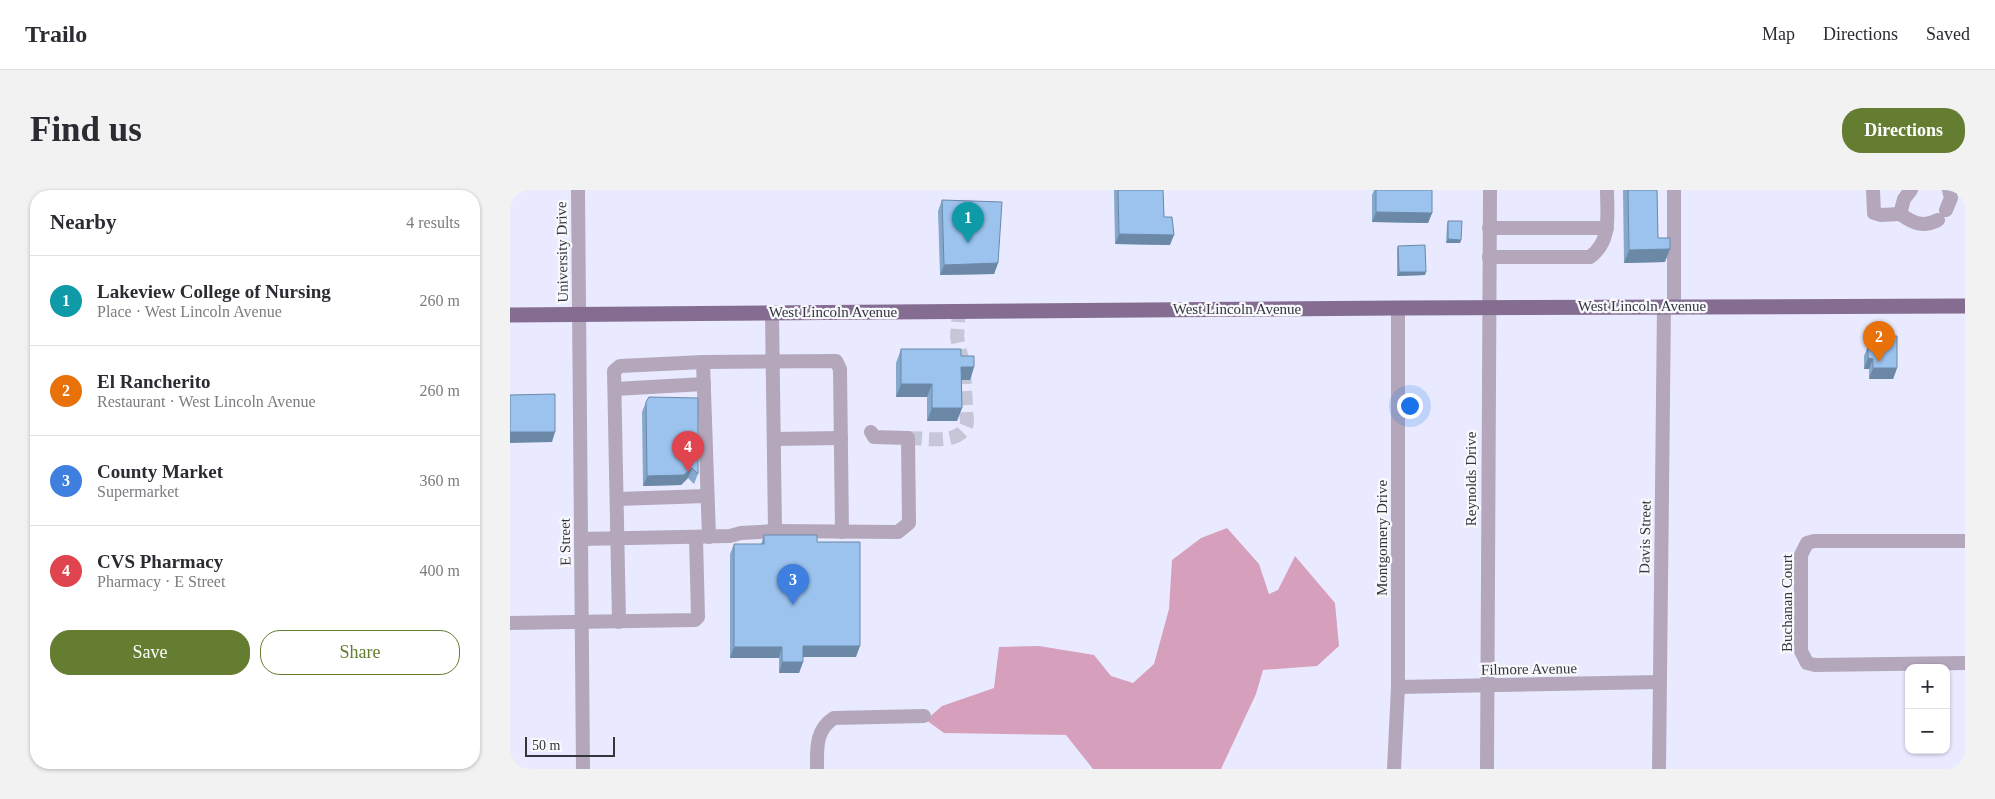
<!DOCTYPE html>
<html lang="en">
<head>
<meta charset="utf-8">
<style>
  :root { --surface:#fff; --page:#f2f2f3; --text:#2b2b33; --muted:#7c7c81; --line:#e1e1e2; --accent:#647d30 }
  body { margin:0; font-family:"Times New Roman",serif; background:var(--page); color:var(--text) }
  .controls { position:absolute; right:15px; bottom:15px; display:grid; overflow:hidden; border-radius:10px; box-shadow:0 1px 4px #0004 }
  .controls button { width:45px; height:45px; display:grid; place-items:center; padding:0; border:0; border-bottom:1px solid var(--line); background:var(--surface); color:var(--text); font:25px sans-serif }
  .scale { position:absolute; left:15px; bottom:12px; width:90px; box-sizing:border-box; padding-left:5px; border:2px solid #35353d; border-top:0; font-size:14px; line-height:18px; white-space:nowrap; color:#35353d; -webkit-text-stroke:4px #f8f9fd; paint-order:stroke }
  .you { position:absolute; left:899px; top:215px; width:18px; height:18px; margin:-12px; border:4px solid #fff; border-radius:50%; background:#1a73e8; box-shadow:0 0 0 8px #1a73e833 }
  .badge { display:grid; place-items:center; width:32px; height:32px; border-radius:50%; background:var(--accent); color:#fff; font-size:16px; font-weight:700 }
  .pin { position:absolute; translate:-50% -41px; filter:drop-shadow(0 1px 2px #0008) }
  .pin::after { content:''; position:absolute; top:26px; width:18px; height:15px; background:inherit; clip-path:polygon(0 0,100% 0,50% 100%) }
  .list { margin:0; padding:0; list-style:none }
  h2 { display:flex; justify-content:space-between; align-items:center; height:65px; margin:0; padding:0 20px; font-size:21px }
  h2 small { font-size:16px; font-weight:400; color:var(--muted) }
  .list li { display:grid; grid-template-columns:32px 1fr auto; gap:15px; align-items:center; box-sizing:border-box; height:90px; padding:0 20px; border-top:1px solid var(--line) }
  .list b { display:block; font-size:19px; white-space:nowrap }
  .list p { margin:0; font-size:16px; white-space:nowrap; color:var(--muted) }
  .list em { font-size:16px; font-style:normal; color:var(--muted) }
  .actions { display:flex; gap:10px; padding:15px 20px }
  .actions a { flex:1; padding:11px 0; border:1px solid var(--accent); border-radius:20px; text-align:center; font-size:18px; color:var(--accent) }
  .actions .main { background:var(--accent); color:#fff }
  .map { position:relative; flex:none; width:1455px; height:579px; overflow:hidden; border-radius:20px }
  header { display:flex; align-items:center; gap:30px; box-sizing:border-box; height:70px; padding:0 25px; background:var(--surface); border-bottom:1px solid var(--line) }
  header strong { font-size:24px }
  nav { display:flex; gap:28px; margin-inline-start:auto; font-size:18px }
  .intro { display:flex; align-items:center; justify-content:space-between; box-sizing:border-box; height:120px; padding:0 30px }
  h1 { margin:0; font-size:35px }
  .button { padding:12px 22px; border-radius:20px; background:var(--accent); color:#fff; font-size:18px; font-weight:700 }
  main { display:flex; gap:30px; padding:0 30px }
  aside { flex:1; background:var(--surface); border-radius:20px; box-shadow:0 1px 4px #0004 }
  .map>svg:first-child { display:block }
  .forest { fill:#d6a0bd }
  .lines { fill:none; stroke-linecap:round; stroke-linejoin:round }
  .minor-tunnel { stroke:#c5c6d8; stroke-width:14; stroke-dasharray:14 7; stroke-linecap:butt }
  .minor { stroke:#b4a7bc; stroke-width:14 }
  .major { stroke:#856d92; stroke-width:15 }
  .wall { fill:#85a8cd }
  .shaded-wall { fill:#6c88a7 }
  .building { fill:#9bc3ee; stroke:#6c88a7 }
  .labels { text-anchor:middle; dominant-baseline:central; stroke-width:4.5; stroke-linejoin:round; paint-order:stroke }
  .street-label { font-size:15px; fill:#35353d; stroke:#f8f9fd }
</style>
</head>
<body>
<header>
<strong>Trailo</strong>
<nav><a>Map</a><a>Directions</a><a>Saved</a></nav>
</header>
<div class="intro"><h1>Find us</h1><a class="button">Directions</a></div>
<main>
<aside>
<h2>Nearby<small>4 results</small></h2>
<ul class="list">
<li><span class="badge" style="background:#0f9aa8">1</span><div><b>Lakeview College of Nursing</b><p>Place · West Lincoln Avenue</p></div><em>260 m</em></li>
<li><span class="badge" style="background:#e8710a">2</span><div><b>El Rancherito</b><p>Restaurant · West Lincoln Avenue</p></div><em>260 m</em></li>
<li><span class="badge" style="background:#3f7fe0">3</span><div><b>County Market</b><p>Supermarket</p></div><em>360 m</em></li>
<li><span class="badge" style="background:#e0444e">4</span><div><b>CVS Pharmacy</b><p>Pharmacy · E Street</p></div><em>400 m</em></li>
</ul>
<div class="actions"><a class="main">Save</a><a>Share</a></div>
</aside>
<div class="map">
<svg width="1455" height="579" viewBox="0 0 1455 579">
  <rect width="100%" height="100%" fill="#e9eaff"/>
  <polygon class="forest" points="717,338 749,374 759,404 768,400 785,366 825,413 829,456 807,476 753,480 746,504 711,579 583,579 556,545 434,543 416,530 432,516 484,498 489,457 529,456 584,465 601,486 623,493 644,474 659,419 662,370 691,348"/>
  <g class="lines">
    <path class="minor-tunnel" d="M 398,248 C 416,248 452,256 457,233 L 454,179 L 447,147 L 449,121"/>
    <g class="minor">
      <polyline points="68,0 73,579"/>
      <polyline points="1363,0 1364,23 1371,25 1390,24"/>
      <path d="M 1401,0 L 1394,9 L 1390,24 C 1403,33 1413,38 1428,30"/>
      <polyline points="1436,20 1441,8 1439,0"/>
      <polyline points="979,38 1097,38"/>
      <path d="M 979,67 L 1080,67 C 1102,51 1097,25 1097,0"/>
      <polyline points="1164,116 1164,0"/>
      <polyline points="262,123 265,341"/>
      <polyline points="193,172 199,347"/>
      <polyline points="105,199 194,194"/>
      <polyline points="264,249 331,248"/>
      <polyline points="107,309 197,306"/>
      <polyline points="71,349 220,346 231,343 265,341 388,342 399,333 398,248 364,247 361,242"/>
      <polyline points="1455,351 1304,351 1297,353 1291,365 1291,461 1297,473 1305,475 1455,473"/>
      <polyline points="109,432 104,181 110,176 193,172 326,171 330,179 332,342"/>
      <polyline points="0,433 185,430 188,427 186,347"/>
      <polyline points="888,497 1150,492"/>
      <path d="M 307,579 C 307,559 305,540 324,528 L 414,526"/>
      <polyline points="884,579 888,497 888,118"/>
      <polyline points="977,579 980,0"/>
      <polyline points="1149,579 1154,116"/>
    </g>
    <polyline class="major" points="0,125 888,118 1455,116"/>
  </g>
  <g class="wall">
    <polygon points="604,0 653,0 654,27 660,55 605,54"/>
    <polygon points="864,0 922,0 922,23 918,33 862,32 862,5"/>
    <polygon points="1113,0 1147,0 1148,48 1155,72 1114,73"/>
    <polygon points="432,10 488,73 484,84 430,85 428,21"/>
    <polygon points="938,31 951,50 950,53 936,53 937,35"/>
    <polygon points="888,56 915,85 887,86 887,59"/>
    <polygon points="1362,146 1387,178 1383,189 1359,189 1359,179 1354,179 1354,166"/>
    <polygon points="391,159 451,166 464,177 460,190 451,190 452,218 447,231 417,231 417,207 386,207 386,173"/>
    <polygon points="136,212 188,284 184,294 178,288 171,295 133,296 132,222"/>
    <polygon points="254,345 307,352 346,467 293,467 293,472 289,483 269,483 269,468 220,468 220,364 224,354 251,354"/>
  </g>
  <g class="shaded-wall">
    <polygon points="866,22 922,23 918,33 862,32"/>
    <polygon points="609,44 664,45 660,55 605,54"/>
    <polygon points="938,49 951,50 950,53 936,53"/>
    <polygon points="1160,59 1155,72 1114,73 1119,60"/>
    <polygon points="488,73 484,84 430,85 434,75"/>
    <polygon points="889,82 916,82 915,85 887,86"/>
    <polygon points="1358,168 1363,169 1359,179 1354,179"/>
    <polygon points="451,177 464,177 460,190 446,190"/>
    <polygon points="1363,178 1387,178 1383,189 1359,189"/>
    <polygon points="391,194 422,194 417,207 386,207"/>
    <polygon points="422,218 452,218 447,231 417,231"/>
    <polygon points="0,242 45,242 42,252 0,253"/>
    <polygon points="182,278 178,288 171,295 133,296 137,286"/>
    <polygon points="293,456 350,456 346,467 289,467"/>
    <polygon points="224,457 272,457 269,468 220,468"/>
    <polygon points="272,472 293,472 289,483 269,483"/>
  </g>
  <g class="building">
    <polygon points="608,0 653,0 654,27 662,27 664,45 609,44"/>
    <polygon points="866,0 922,0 922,23 866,22"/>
    <polygon points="1118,0 1147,0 1148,48 1160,48 1160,59 1119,60"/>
    <polygon points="432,10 492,12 488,73 434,75"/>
    <polygon points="938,31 952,31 951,50 938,49"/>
    <polygon points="915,55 916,82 889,82 888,56"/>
    <polygon points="1362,146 1387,146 1387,178 1363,178 1363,169 1358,168 1358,155 1362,155"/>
    <polygon points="391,159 451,159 451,166 464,166 464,177 451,177 452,218 422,218 422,194 391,194"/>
    <polygon points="45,204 45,242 0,242 0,205"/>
    <polygon points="139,207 188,208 188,284 182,278 174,285 137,286 136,212"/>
    <polygon points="254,345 307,345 307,352 350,352 350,456 293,456 293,472 272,472 272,457 224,457 224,354 254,354"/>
  </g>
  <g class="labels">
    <g class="street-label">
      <text transform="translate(52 62) rotate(-91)">University Drive</text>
      <text x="1132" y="116">West Lincoln Avenue</text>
      <text x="727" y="119">West Lincoln Avenue</text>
      <text x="323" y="122">West Lincoln Avenue</text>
      <text transform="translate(961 289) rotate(-90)">Reynolds Drive</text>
      <text transform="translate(1135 347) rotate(-89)">Davis Street</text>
      <text transform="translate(872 348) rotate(-90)">Montgomery Drive</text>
      <text transform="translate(55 352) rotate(-91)">E Street</text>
      <text transform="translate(1277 413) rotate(-90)">Buchanan Court</text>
      <text transform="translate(1019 479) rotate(-1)">Filmore Avenue</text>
    </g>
  </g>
</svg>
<div class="controls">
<button>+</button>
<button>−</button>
</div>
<div class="scale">50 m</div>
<div class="you"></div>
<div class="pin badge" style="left:458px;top:53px;background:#0f9aa8">1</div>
<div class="pin badge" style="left:1369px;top:172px;background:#e8710a">2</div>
<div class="pin badge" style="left:283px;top:415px;background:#3f7fe0">3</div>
<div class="pin badge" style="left:178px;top:282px;background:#e0444e">4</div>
</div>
</main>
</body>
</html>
